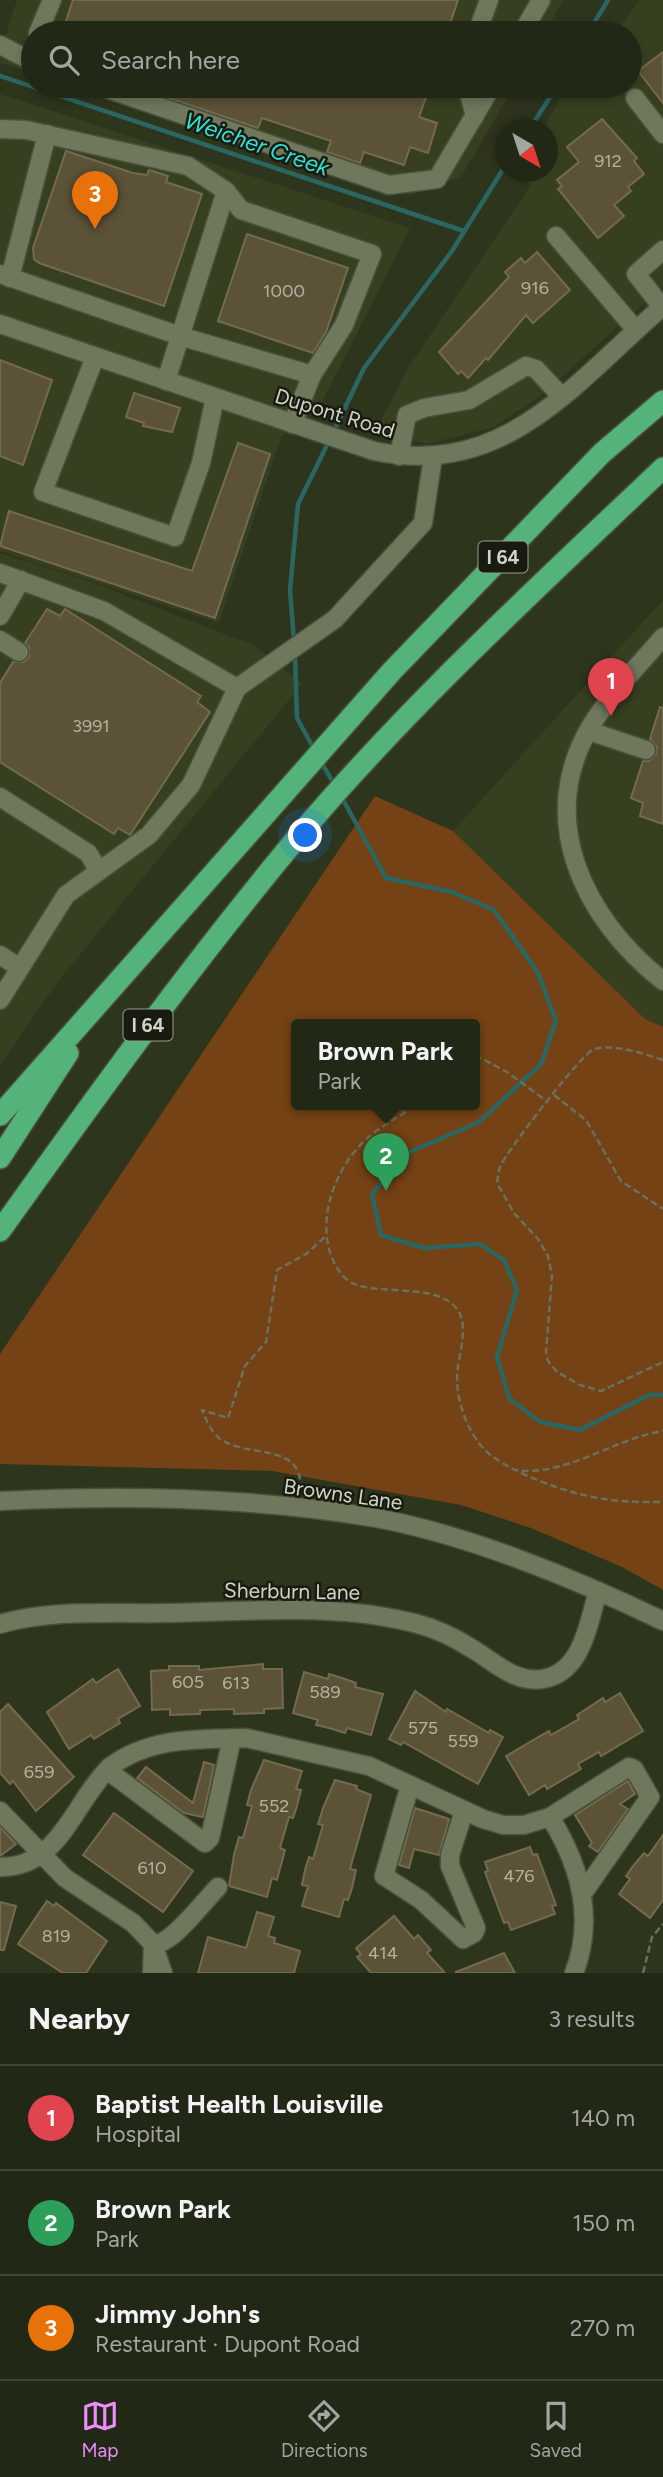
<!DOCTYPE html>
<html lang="en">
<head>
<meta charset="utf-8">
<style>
  :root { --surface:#222816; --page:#2e3423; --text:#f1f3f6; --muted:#a2a6a1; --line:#3f4435; --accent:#ed8cfa }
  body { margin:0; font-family:Figtree,sans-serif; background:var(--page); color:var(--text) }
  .compass { position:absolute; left:495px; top:119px; width:63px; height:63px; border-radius:50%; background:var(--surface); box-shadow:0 4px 10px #0003; rotate:141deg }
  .you { position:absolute; left:306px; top:836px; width:24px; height:24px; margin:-18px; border:5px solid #fff; border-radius:50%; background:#1a73e8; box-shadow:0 0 0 10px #1a73e833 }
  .badge { display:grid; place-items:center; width:46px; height:46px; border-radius:50%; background:var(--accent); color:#fff; font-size:23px; font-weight:700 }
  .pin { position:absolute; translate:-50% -58px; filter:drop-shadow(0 2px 4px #0008) }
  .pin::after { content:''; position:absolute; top:37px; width:24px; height:21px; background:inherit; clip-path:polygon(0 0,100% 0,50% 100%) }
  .popup { position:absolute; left:291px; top:1019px; width:189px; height:91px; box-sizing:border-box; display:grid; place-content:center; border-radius:7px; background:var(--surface); filter:drop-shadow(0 2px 5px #0005); font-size:23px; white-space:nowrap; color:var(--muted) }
  .popup b { font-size:26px; color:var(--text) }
  .popup::after { content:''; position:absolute; left:50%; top:100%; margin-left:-14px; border:14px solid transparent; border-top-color:var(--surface) }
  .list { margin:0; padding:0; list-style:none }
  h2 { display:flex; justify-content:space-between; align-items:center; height:91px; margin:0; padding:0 28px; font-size:30px }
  h2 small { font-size:23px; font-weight:400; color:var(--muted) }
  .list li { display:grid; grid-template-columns:46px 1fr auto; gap:21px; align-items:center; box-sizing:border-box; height:105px; padding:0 28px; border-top:2px solid var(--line) }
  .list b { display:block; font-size:26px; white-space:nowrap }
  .list p { margin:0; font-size:23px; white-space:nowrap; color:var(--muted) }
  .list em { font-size:23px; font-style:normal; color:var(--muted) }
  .icon { flex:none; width:38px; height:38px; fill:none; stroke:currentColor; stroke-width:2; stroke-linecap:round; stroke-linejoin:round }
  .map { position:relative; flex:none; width:663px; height:1973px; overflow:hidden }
  .search { position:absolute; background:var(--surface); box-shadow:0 4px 10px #0003; left:21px; right:21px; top:21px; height:77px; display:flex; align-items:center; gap:18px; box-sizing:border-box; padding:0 24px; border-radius:38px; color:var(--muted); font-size:26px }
  .sheet { height:406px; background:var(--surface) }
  nav { display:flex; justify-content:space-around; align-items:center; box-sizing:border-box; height:98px; border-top:2px solid var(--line); background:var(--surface); font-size:19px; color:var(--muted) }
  nav a { display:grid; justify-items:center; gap:4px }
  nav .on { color:var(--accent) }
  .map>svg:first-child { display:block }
  .built { fill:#364020 }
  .green { fill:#744214; fill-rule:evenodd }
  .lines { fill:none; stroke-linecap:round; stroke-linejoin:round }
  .stream { stroke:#2b6762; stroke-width:4.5 }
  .building { fill:#5b5237; stroke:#746a4f; stroke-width:2 }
  .minor-casing { stroke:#4a513b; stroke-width:21 }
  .highway-casing { stroke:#4a513b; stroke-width:24 }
  .path { stroke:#6a715c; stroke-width:2.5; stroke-dasharray:7 3.5; stroke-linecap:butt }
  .minor { stroke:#6f785d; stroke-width:18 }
  .highway { stroke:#53b37b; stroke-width:21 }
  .labels { text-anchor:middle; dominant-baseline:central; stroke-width:5; stroke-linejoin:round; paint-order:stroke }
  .number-label { font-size:18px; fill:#b2b4a2 }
  .shield { fill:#181b10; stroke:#989d8f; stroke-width:2 }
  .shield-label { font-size:19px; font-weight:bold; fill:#cfd5c6 }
  .street-label { font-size:21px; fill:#cfd5c6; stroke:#181b10 }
  .water-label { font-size:23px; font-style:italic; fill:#33e0d4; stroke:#181b10 }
</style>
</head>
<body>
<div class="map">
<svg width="663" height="1973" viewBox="0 0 663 1973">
  <rect width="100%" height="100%" fill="#2e351d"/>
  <g class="built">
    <polygon points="17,0 564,0 544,33 33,33 33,73 0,63 0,52"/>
    <polygon points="640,0 663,0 663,287 541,395 494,427 427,444 374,433 408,368 531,185 518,172 548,172 548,130 543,129 560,99 572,86 630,86 630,33 615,33"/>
    <polygon points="72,86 514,86 461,177 410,195"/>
    <polygon points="0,94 410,228 319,408 281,437 219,623 0,551"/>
    <polygon points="0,553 91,582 253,645 302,684 59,980 0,1065"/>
    <polygon points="663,600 663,1027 645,1019 453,831"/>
  </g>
  <path class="green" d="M 375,796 L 453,831 L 645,1019 L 663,1027 L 663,1590 L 622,1567 L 531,1528 L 461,1505 L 272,1471 L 0,1464 L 0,1354 ZM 297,1025 L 475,1025 L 475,1105 L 297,1105 Z"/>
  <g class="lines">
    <g class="stream">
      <polyline points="588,33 608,0"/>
      <polyline points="0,76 464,231"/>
      <polyline points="529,130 557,86"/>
      <polyline points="333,433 364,368 452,251 505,166"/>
      <polyline points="294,641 290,590 298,504 329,441"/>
      <polyline points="295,654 297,718 314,749"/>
      <polyline points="320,760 335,786"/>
      <polyline points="341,796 386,878 452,892 494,910 538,973 556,1021 541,1064 479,1122 405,1154 372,1194 381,1235 424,1248 480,1244 504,1260 517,1290 497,1357 509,1398 540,1422 580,1430 649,1395 663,1395"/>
    </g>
  </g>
  <g class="building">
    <polygon points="73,0 458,0 447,33 62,33"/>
    <polygon points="663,52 663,103 638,71"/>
    <polygon points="133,86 430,86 419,117 437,123 428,153 410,147 404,165 364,152 360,163 327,152 331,141 262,118 258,128"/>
    <polygon points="602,119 637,158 634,161 644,174 628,187 631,191 614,205 624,216 598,238 558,189 562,186 557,180 579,162 567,147"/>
    <polygon points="66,151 133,173 147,175 149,170 168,176 166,182 202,194 164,306 39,263 34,259 33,248"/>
    <polygon points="247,234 348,268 326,332 313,353 218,321"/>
    <polygon points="537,252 570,290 533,323 526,315 488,360 486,358 468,378 461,371 458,374 439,352 509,277 505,272 521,258 525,263"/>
    <polygon points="0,360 52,380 23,465 0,456"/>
    <polygon points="134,393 180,408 172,432 143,426 144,423 126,417"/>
    <polygon points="238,443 270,454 215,618 0,546 9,511 192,571"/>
    <polygon points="47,609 60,616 65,609 201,696 197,702 210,712 130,835 118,828 114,834 0,762 0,683 13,662 24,662 29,657 29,647 25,643"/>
    <polygon points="660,707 663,708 663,824 640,816 643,803 631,798 643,761 649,761 656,754 657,747 650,739"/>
    <polygon points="263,1664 263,1669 282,1669 283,1708 264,1709 264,1713 234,1714 234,1709 200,1710 200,1714 170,1715 170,1709 152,1710 151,1671 169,1670 169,1666 199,1666 199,1670"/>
    <polygon points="118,1669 140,1706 118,1719 120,1723 105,1732 94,1739 91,1735 69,1749 47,1712 93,1679 96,1683"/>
    <polygon points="304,1672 328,1679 329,1674 342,1678 356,1683 355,1687 383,1694 371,1735 347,1728 345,1733 329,1728 316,1725 318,1720 293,1713"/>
    <polygon points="415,1691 446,1712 447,1709 489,1733 490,1730 503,1737 478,1784 403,1742 401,1745 389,1739"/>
    <polygon points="620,1693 643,1731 601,1756 599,1752 578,1764 581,1769 547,1789 545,1785 529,1795 506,1756 549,1731 551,1735 579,1719 577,1715 603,1698 605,1702"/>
    <polygon points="8,1704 74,1777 36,1811 13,1781 10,1784 0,1773 0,1712"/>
    <polygon points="264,1760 302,1771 296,1789 301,1790 297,1806 293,1818 289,1817 280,1848 285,1850 277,1880 272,1878 267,1897 229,1886 234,1855 239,1837 243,1838 252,1806 247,1805 251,1790"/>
    <polygon points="204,1762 214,1765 203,1817 184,1813 137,1778 146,1767 193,1803"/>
    <polygon points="335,1780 357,1786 356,1789 371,1795 350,1869 356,1870 352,1888 348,1900 344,1899 339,1917 302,1906 308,1886 302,1885 305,1870 309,1857 313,1859 323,1825 318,1824 323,1808"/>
    <polygon points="628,1781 635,1794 620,1804 628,1809 598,1852 589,1846 592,1843 575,1815"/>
    <polygon points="415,1808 449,1819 439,1855 414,1849 409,1868 399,1865"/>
    <polygon points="114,1813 193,1871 163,1912 83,1855"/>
    <polygon points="0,1827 16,1844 0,1856"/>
    <polygon points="663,1835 663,1900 650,1918 619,1894 630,1879 626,1876 633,1866 644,1853 648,1856"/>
    <polygon points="530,1847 533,1855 537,1854 549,1886 556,1905 552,1906 555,1914 511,1930 508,1922 504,1923 485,1872 488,1871 485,1862"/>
    <polygon points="47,1901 54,1906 56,1903 107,1941 86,1973 63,1973 18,1944"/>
    <polygon points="0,1902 16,1906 4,1950 0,1950"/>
    <polygon points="257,1912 274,1917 268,1936 275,1938 274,1943 300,1951 294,1973 198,1973 208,1937 246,1948"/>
    <polygon points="394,1916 414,1939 418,1935 431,1950 427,1953 445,1973 371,1973 357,1957 361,1954 356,1948"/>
    <polygon points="504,1953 515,1973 456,1973 456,1972"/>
  </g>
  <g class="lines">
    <defs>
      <g id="minor">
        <polyline points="38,33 52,0"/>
        <polyline points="477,33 489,0"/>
        <polyline points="522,33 541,0"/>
        <polyline points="0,45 33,62"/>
        <polyline points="99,86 389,185 437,179 492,86"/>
        <polyline points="467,86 475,116"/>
        <polyline points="635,98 663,134"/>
        <polyline points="0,129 26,130 188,166 226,191 166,381"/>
        <polyline points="226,191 241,210 372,254 344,325 312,375"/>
        <polyline points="556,236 636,330"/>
        <polyline points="0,274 180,336 312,375 292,424"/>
        <polyline points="10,278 47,134"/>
        <polyline points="662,307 636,274 663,250"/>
        <path d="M 0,324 L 374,451 C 505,479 574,383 663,306"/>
        <polyline points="95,357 43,492 175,537 201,463 215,398"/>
        <polyline points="399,456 407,415 424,408 469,400 526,366 536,369 561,396"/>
        <polyline points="0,573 104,611 237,688"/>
        <polyline points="0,616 21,580"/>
        <path d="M 663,637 C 639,665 612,692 592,724 C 534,818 584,919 663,981"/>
        <polyline points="0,640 19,652"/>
        <polyline points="589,731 646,750"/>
        <polyline points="0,797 88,853 99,871"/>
        <polyline points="0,955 20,968"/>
        <polyline points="0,1000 66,895 149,835 191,785 237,688 335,619 423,523 433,457"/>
        <path d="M 0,1501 C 120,1495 245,1497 364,1516 C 460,1531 576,1579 663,1621"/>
        <path d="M 0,1624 C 52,1609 110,1614 164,1613 C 248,1612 336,1602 418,1624 C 437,1629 455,1638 471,1648 C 495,1662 517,1686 547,1678 C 583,1669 589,1621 598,1591"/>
        <path d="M 232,1738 L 210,1838 L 205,1843 L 111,1773 L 110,1767 C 149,1737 199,1739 246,1738 L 369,1766 L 483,1819 L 503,1825 L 524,1825 L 550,1817 C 580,1865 595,1919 574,1973"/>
        <polyline points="410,1785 384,1876 421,1900 463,1939 474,1933 476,1928 450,1866 450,1855 464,1811"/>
        <path d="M 0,1811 L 65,1878 L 133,1923 L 153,1944 C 171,1946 204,1901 218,1887"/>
        <polyline points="550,1817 629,1767 634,1769 650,1797 583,1893"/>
        <path d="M 0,1867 C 60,1868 74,1801 110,1767"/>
        <polyline points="152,1973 153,1944 163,1973"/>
      </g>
      <g id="highway">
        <polyline points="0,1115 392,671 602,453 663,401"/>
        <polyline points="0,1158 68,1053"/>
        <path d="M 0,1231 C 95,1098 191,965 296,839 C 408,706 537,588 663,468"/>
      </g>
    </defs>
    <use href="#minor" class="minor-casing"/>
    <use href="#highway" class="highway-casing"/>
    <g class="path">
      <polyline points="475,1055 507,1072 548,1102"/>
      <path d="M 663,1060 C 642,1053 616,1044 594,1049 C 583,1052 505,1153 500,1167 C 498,1172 498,1178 497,1183 L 514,1213 L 538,1239 L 548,1256 L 552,1275 L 546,1352 L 548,1361 L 557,1372 L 580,1385 L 601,1391 L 663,1362"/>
      <polyline points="554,1095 586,1120 621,1181 663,1209"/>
      <path d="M 414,1105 C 401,1117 384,1124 371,1135 C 339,1161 319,1209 329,1249 C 332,1260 340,1277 352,1283 C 377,1295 426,1284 451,1303 C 474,1320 457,1355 457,1378 C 457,1406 472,1446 498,1460 C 504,1464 514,1471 521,1471 C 572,1473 614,1439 663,1431"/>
      <path d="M 521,1473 C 573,1496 606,1503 663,1502"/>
      <path d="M 300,1490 C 305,1441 245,1459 219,1438 C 211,1431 206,1420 202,1410 L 228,1418 L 245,1366 L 266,1342 L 277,1270 L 306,1254 L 326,1236"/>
      <polyline points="643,1973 652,1937 663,1924"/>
    </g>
    <use href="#minor" class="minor"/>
    <use href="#highway" class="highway"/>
  </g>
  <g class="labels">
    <g class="number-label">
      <text x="608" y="161">912</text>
      <text x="535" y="288">916</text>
      <text x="284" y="291">1000</text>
      <text x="91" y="726">3991</text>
      <text x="188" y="1682">605</text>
      <text x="236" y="1683">613</text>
      <text x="325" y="1692">589</text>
      <text x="423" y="1728">575</text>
      <text x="463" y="1741">559</text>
      <text x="39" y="1772">659</text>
      <text x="274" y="1806">552</text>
      <text x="152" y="1868">610</text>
      <text x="519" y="1876">476</text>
      <text x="56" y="1936">819</text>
      <text x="383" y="1953">414</text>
    </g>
    <g class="shield">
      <rect x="478.5" y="541.5" width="49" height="31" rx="5"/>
      <rect x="123.5" y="1009.5" width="49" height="31" rx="5"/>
    </g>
    <g class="shield-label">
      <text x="503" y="557">I 64</text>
      <text x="148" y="1025">I 64</text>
    </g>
    <g class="street-label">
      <text transform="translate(335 413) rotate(17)">Dupont Road</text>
      <text transform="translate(343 1494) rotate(8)">Browns Lane</text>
      <text transform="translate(292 1591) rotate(1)">Sherburn Lane</text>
    </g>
    <g class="water-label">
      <text transform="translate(257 144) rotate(19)">Weicher Creek</text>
    </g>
  </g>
</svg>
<svg class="compass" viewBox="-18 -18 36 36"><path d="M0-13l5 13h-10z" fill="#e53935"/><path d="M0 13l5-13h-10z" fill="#a2a6a1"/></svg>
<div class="you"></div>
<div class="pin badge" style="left:611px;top:716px;background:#e0444e">1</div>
<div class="pin badge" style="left:386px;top:1191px;background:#2e9e5b">2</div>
<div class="popup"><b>Brown Park</b>Park</div>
<div class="pin badge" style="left:95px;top:229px;background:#e8710a">3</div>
<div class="search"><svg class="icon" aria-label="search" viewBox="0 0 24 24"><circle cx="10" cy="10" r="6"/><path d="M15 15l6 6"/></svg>Search here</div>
</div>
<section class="sheet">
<h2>Nearby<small>3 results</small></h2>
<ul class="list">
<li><span class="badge" style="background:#e0444e">1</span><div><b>Baptist Health Louisville</b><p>Hospital</p></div><em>140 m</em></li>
<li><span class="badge" style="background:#2e9e5b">2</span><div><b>Brown Park</b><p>Park</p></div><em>150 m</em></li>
<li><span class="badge" style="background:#e8710a">3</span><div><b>Jimmy John's</b><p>Restaurant · Dupont Road</p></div><em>270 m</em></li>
</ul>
</section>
<nav>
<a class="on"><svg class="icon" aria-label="map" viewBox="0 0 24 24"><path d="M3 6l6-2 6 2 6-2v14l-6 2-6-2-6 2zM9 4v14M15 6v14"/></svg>Map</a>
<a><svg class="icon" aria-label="directions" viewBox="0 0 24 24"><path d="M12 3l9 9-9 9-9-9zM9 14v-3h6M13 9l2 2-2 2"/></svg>Directions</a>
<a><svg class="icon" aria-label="saved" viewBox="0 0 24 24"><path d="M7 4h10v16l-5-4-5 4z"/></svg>Saved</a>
</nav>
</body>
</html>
